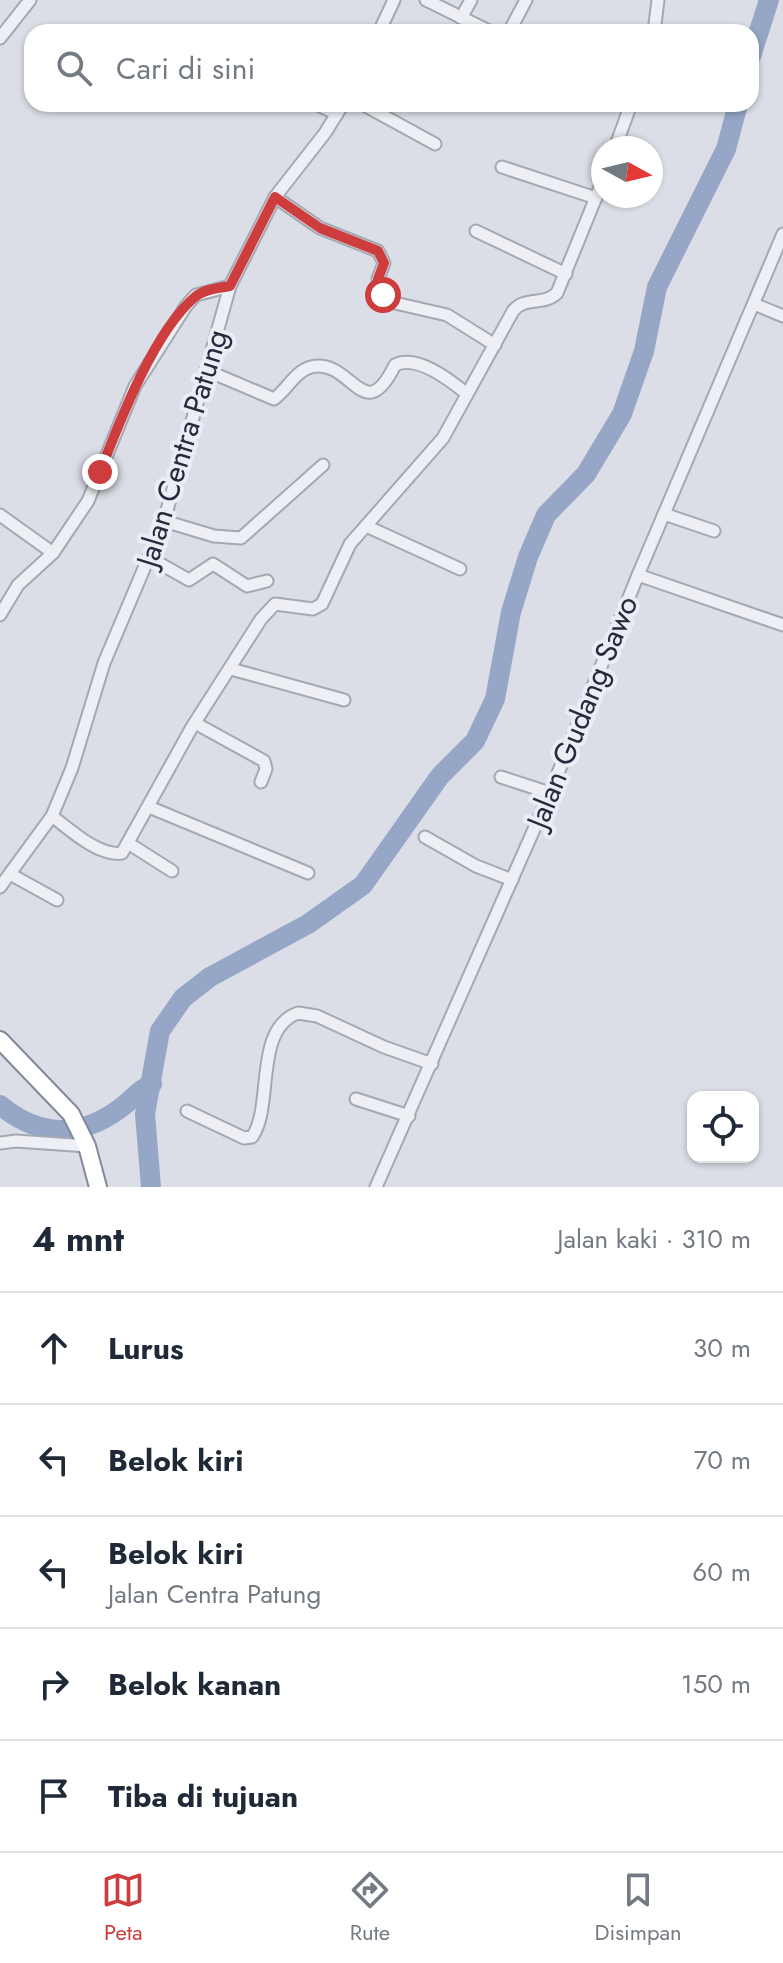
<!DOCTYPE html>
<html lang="id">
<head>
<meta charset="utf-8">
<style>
  :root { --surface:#fff; --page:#f6f6f7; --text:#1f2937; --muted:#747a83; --line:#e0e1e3; --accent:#ce3d3d }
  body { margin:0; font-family:Jost,sans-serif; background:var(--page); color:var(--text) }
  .controls { position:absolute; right:24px; bottom:24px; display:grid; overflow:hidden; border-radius:16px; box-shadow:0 2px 6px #0004 }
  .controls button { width:72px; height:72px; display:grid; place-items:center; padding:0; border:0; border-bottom:2px solid var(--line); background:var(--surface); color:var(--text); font:40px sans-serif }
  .compass { position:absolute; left:591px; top:136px; width:72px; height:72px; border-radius:50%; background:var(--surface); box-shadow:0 2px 6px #0004; rotate:98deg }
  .stop { position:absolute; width:24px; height:24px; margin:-18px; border:6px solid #ce3d3d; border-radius:50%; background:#fff }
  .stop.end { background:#ce3d3d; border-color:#fff; box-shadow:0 2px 8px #0008 }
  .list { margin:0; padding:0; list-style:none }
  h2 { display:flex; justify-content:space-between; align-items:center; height:104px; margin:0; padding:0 32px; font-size:34px }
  h2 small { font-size:26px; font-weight:400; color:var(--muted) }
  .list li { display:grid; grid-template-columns:52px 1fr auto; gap:24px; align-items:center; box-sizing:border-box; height:112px; padding:0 32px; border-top:2px solid var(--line) }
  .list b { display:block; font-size:30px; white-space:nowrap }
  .list p { margin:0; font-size:26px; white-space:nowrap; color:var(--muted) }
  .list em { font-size:26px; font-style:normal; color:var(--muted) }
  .icon { flex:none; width:44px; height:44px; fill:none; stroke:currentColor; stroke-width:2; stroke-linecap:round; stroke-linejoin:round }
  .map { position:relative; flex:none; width:783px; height:1187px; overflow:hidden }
  .search { position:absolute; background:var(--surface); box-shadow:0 2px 6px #0004; left:24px; right:24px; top:24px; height:88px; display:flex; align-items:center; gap:20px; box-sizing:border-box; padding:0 28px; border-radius:24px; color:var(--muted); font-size:30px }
  .sheet { height:664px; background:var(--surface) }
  nav { display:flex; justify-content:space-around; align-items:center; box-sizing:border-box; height:112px; border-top:2px solid var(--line); background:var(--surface); font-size:22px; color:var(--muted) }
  nav a { display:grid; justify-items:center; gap:4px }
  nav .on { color:var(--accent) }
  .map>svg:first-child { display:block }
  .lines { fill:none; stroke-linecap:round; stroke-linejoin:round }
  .river { stroke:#95a6c7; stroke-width:20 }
  .minor-casing { stroke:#a4a8b3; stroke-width:15 }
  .highway-casing { stroke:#83899c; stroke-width:20 }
  .minor { stroke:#eeeff4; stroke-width:11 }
  .highway { stroke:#fff; stroke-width:16 }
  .route { stroke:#ce3d3d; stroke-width:10 }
  .labels { text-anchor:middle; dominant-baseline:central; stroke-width:8; stroke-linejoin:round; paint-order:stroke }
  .street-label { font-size:30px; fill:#252a3c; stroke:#eaedf4 }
</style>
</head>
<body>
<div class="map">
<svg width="783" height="1187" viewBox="0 0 783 1187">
  <rect width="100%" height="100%" fill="#dbdee6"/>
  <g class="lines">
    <g class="river">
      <polyline points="751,56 769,0"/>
      <path d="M 0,1105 C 41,1139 85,1138 127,1103 C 136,1095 140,1089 152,1084"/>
      <polyline points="151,1187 145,1114 160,1031 183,998 210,977 308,924 363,885 440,776 475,741 495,699 511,612 528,557 546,515 586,474 622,414 644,351 657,287 726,149 738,104"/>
    </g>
    <defs>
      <g id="minor">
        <polyline points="426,0 491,32"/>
        <polyline points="461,18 471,0"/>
        <polyline points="379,32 394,0"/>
        <polyline points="509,32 526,0"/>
        <polyline points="654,32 658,0"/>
        <polyline points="0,38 30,0"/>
        <polyline points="316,104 337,114"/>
        <polyline points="362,104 435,144"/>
        <polyline points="615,148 631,104"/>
        <polyline points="502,167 596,198"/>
        <polyline points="275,197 320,228 378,251 384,263 378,279 383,295 395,303 447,315 495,345"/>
        <polyline points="476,231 566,274"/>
        <polyline points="754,304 783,316"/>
        <path d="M 208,371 L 274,399 C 287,390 295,371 311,367 C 352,357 363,430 395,365 C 417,354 450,380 467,394"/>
        <polyline points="664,514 714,531"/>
        <polyline points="0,515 53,553"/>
        <polyline points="164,521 214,536 241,538 323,465"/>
        <polyline points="366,526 460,569"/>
        <polyline points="150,558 189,580 213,564 247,586 267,581"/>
        <polyline points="638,575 783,625"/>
        <polyline points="0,615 18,585 53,553 88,501 135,386 186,306 196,295 230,286"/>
        <polyline points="231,669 344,700"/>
        <polyline points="195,723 264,761 266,769 261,782"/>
        <polyline points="501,777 550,793"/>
        <polyline points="149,807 308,873"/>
        <path d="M 52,816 C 69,829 99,857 122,853 L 192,727 L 261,619 L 275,604 L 313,609 L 322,604 L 350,544 L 443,438 L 513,311 C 525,296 544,306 557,293 L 603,180"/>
        <polyline points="425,837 476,866 512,880"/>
        <polyline points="128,843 172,871"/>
        <polyline points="10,874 57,900"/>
        <polyline points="0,887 52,816 72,768 104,663 164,521 230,286 275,197 325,133 343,104"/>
        <polyline points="356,1099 409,1116"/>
        <path d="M 187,1111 L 244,1138 L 252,1137 C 274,1106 253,1029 298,1013 L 317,1016 L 384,1047 L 432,1064"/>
        <polyline points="0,1143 16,1141 87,1146"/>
        <polyline points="376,1187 550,793 638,575 783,234"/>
      </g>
      <polyline id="highway" points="0,1040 71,1114 87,1146 98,1187"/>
    </defs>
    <use href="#minor" class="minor-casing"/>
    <use href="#highway" class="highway-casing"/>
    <use href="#minor" class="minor"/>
    <use href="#highway" class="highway"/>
  </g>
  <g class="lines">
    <path class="route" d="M 100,472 C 119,423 154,331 195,297 C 204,289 219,288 230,286 L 275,197 L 320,228 L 378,251 L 384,263 L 378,279 L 383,295"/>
  </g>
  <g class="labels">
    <g class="street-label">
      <text transform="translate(182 448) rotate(-73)">Jalan Centra Patung</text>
      <text transform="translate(582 712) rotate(-68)">Jalan Gudang Sawo</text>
    </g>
  </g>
</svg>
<div class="controls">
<button><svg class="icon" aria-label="locate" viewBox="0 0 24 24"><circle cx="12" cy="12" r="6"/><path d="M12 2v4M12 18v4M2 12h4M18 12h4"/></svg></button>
</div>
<svg class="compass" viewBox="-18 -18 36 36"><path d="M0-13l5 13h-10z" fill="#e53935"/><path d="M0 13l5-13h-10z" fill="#747a83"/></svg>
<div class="stop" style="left:383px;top:295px"></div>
<div class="stop end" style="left:100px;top:472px"></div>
<div class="search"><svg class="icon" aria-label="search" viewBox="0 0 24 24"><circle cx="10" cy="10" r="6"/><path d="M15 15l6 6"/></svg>Cari di sini</div>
</div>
<section class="sheet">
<h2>4 mnt<small>Jalan kaki · 310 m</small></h2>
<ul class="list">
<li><svg class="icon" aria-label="ahead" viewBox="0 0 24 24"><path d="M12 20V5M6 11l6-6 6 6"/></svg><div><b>Lurus</b></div><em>30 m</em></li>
<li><svg class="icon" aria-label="left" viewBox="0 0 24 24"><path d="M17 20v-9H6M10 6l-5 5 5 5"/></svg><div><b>Belok kiri</b></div><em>70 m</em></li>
<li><svg class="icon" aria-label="left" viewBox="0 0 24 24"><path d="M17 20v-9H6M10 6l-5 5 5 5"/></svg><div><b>Belok kiri</b><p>Jalan Centra Patung</p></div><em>60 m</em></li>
<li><svg class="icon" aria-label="right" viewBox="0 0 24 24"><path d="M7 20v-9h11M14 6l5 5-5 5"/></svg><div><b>Belok kanan</b></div><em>150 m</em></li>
<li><svg class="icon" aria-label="arrive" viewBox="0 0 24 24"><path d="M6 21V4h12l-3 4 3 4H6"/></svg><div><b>Tiba di tujuan</b></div></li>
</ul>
</section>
<nav>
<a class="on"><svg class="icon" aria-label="map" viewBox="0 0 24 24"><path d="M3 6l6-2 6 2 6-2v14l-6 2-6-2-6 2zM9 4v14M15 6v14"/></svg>Peta</a>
<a><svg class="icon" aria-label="directions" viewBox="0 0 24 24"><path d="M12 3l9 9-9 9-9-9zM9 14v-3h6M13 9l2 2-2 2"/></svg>Rute</a>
<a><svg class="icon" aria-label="saved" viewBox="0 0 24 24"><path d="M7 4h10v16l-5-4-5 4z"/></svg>Disimpan</a>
</nav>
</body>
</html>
